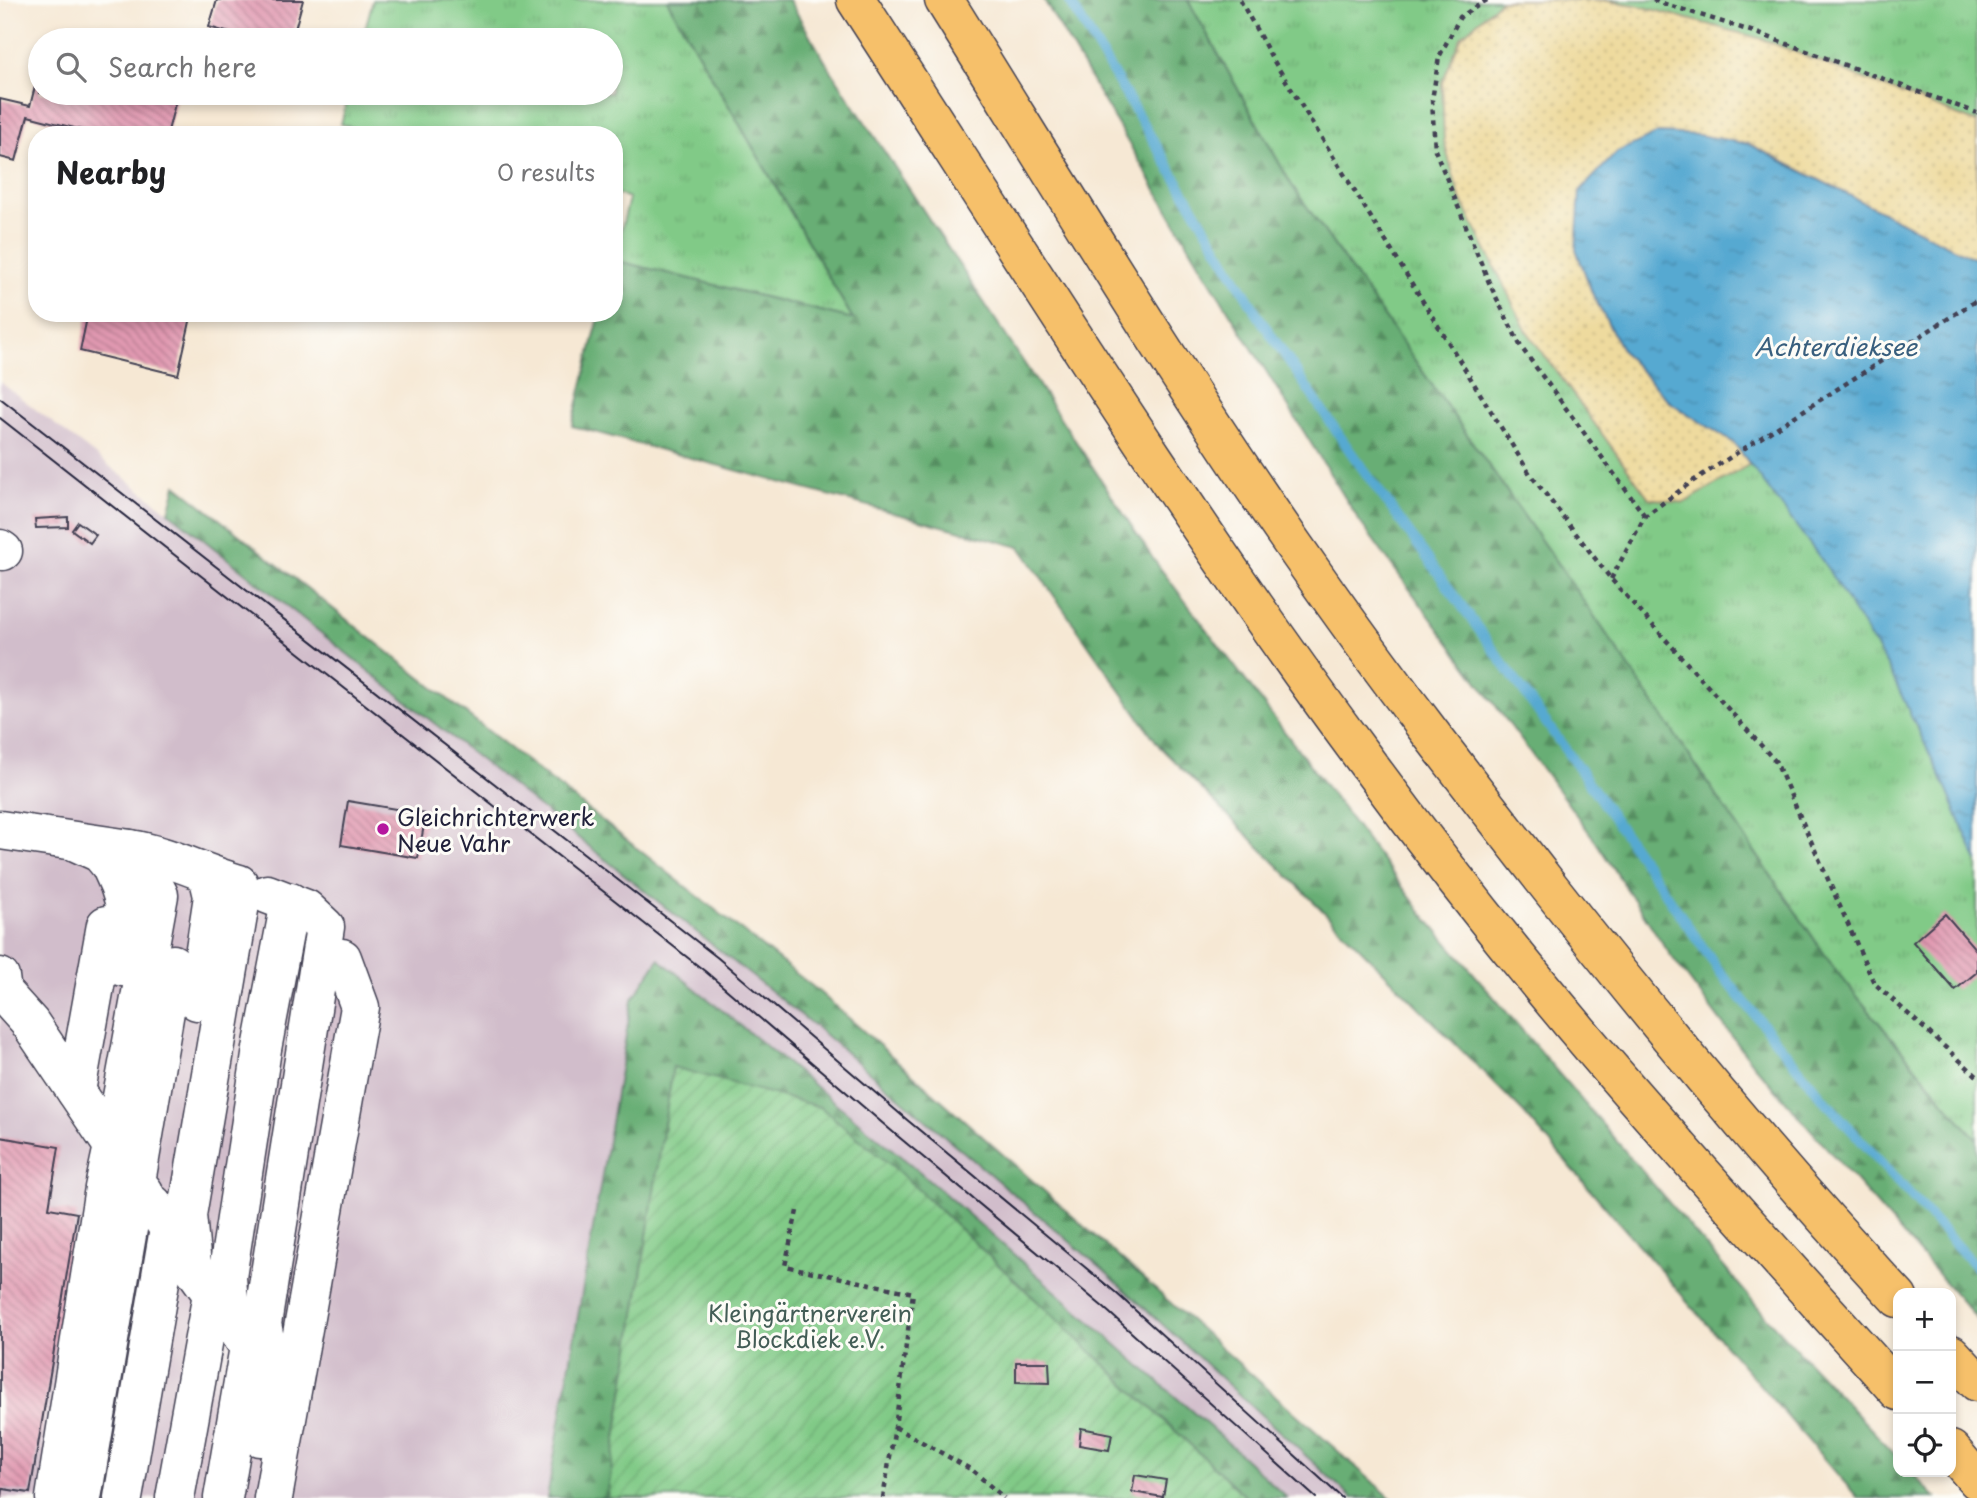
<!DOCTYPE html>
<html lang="en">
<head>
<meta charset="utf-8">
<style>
  :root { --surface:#fff; --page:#f2f2f2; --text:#202124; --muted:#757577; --line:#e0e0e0 }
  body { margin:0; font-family:"Playpen Sans",sans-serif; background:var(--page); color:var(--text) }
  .controls { position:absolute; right:21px; bottom:21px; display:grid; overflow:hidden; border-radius:14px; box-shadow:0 4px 10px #0003 }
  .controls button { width:63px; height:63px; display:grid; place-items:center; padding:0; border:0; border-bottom:2px solid var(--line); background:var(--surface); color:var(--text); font:35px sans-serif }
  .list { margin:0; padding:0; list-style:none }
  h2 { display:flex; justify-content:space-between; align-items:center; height:91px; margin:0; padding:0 28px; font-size:30px }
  h2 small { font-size:23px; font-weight:400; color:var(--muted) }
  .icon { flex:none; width:38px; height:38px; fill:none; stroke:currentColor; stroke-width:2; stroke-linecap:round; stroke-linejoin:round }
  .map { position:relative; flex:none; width:1977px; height:1498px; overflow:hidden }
  .search { position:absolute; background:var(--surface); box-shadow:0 4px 10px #0003; left:28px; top:28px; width:595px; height:77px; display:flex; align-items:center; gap:18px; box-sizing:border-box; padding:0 24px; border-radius:38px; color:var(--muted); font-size:26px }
  .panel { position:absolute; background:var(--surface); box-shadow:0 4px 10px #0003; left:28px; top:126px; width:595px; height:196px; border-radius:28px }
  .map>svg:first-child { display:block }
  .railway { fill:#d1bdcb }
  .grass { fill:url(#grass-tufts); stroke:#527661; stroke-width:2 }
  .forest { fill:url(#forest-firs); stroke:#456858; stroke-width:2 }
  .sand { fill:url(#sand-dots); stroke:#887e6c; stroke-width:2 }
  .garden { fill:url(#garden-furrows); stroke:#527661; stroke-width:2 }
  .water { fill:url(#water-ripples); stroke:#3c6686; stroke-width:2 }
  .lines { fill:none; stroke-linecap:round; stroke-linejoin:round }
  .stream { stroke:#56a9d1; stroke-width:10 }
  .building { fill:url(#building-back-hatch) }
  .minor-casing { stroke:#424052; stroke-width:41 }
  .highway-casing { stroke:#424052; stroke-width:41 }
  .path { stroke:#424052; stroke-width:4.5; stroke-dasharray:5 5; stroke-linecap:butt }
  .minor { stroke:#fff; stroke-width:38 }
  .highway { stroke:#f6c06b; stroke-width:38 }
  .tram { stroke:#22223b; stroke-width:2 }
  .poi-dot { fill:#b5179e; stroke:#fdfcf7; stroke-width:2.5 }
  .labels { text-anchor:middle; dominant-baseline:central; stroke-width:6; stroke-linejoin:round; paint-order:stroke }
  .poi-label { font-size:23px; fill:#22223b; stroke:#fdfcf7; text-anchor:start }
  .park-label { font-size:23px; fill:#435d56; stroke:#fdfcf7 }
  .water-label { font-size:24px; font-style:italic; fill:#395f7e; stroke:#fdfcf7 }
</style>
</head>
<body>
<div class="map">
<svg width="1977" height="1498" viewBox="0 0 1977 1498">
  <defs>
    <pattern id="grass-tufts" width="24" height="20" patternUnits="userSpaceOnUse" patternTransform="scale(1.75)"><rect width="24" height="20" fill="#81ca87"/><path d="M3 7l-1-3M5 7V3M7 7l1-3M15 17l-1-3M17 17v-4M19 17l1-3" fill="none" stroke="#6fad75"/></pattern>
    <pattern id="forest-firs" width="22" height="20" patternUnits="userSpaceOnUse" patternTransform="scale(1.75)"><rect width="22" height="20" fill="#68ae74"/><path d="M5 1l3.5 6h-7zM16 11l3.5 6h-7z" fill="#558d60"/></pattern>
    <pattern id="sand-dots" width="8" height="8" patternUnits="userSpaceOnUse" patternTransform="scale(1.75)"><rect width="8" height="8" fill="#eeda9e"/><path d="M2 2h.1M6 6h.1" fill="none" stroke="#ccbb89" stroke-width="1.8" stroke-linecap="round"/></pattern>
    <pattern id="garden-furrows" width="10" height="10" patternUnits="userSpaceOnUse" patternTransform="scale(1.75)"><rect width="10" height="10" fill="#81ca87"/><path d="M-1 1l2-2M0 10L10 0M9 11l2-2" fill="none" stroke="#6fad75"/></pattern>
    <pattern id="water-ripples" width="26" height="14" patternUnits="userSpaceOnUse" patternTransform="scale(1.75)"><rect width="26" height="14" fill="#56a9d1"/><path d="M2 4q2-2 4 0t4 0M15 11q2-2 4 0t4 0" fill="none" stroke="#4789ab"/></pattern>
    <pattern id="building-back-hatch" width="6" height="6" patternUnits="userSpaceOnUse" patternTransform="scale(1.75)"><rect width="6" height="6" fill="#e199b1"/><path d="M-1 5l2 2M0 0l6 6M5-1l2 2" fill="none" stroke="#b67c91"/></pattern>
  </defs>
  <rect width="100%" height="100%" fill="#fdfcf7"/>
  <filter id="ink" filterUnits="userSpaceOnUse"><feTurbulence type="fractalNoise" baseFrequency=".0143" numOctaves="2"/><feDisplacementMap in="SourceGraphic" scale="14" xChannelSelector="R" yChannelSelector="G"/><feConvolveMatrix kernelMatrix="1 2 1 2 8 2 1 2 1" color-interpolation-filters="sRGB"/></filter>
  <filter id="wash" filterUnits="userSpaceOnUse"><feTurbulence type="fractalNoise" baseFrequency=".00686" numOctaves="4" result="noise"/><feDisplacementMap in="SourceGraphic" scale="28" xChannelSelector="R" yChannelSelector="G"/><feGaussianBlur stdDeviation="1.57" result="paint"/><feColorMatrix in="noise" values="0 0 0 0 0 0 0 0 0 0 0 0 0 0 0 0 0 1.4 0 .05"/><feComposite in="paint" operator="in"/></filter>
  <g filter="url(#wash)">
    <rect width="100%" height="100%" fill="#f6e8d4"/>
    <polygon class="railway" points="0,382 169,512 817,1028 1101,1268 1352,1498 1287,1498 1236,1450 660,959 632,1000 546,1498 0,1498"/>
    <g class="grass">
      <polygon points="373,0 667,0 853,319 614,260 629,198 614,193 614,135 378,135 341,124 349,93 611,93 611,40 362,40"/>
      <polygon points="1188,0 1977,0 1977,1139 1962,1123 1836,971 1592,613 1291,184"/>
    </g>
    <g class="forest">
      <polygon points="667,0 789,0 828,66 1154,560 1423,914 1769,1320 1898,1458 1898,1472 1911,1472 1936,1498 1858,1498 1523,1112 1160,747 1020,547 572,426 600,313 614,313 614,260 853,319"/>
      <polygon points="1044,0 1188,0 1291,184 1592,613 1836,971 1962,1123 1977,1139 1977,1319 1753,1064 1669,953 1594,839 1360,522 1207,276"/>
      <polygon points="176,485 817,990 1391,1498 1352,1498 1101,1268 817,1028 169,512"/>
      <polygon points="659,959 920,1172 1236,1450 1287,1498 1247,1498 897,1170 673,1067 607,1498 547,1498 632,1000"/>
    </g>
    <polygon class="sand" points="1501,0 1602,0 1636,5 1762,39 1977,123 1977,260 1749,144 1699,135 1658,133 1576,249 1593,295 1624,353 1671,403 1734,443 1750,464 1684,503 1649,498 1526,330 1459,195 1444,142 1442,83 1461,37"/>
    <polygon class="garden" points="673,1067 820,1107 897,1170 1247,1498 607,1498"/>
    <polygon class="water" points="1658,133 1699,135 1748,144 1977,260 1977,861 1946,788 1888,667 1824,563 1734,443 1671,403 1624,353 1593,295 1576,249 1580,191 1617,152"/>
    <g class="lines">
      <polyline class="stream" points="1069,0 1259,317 1350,451 1578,767 1720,972 1826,1102 1977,1268"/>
    </g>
    <g id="blocks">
      <g class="building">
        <polygon points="217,0 303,0 292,40 246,40 247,38 209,27"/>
        <polygon points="39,71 40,93 164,93 177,96 167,135 101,135 28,116 16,161 0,157 0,99 30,106"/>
        <polygon points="88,313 175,313 191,317 178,375 80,351"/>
        <polygon points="68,517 68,527 36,528 35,519"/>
        <polygon points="78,522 96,535 90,543 72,530"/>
        <polygon points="348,801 426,814 418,858 341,845"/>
        <polygon points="1945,914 1977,951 1977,972 1955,990 1913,942"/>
        <polygon points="0,1137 59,1147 49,1208 77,1213 30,1493 3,1489 2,1498 0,1498"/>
        <polygon points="1016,1362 1049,1362 1050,1383 1016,1382"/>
        <polygon points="1081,1428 1112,1434 1109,1450 1079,1445"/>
        <polygon points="1135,1475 1166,1480 1163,1497 1132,1492"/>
      </g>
    </g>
  </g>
  <g filter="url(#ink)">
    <use href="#blocks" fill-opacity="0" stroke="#424052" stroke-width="2"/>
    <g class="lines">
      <defs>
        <g id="minor">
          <polyline points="0,549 3,551"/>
          <polyline points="0,830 130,849 145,868 159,895 113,1146 136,1182 82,1498"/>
          <polyline points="76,842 100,853 110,865 119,885 131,923 123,967"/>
          <path d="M 130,849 C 168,855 202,873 239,884 L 241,898 L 187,1215 L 192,1266 L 212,1294 L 175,1498"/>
          <polyline points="267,894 306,909 325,927 262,1324 269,1360"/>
          <polyline points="0,977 2,992 30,1023 113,1146 104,1188 55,1498"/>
          <polyline points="197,1001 213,896 208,875"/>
          <polyline points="76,1091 106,925"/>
          <polyline points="144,1192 136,1182 173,964"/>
          <polyline points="248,1331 249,1347 272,1378 259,1437"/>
          <polyline points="123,1498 169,1229 153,1204"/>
          <polyline points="223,1498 249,1347 230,1319 227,1277 262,1049 290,902"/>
          <polyline points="273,1498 360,1007 342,958"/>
        </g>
        <g id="highway">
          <path d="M 856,0 C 1021,254 1181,512 1362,756 C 1436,857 1514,956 1595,1051 C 1694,1167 1797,1278 1898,1391"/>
          <path d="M 944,0 C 1063,190 1179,383 1308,566 C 1384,675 1465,779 1547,884 C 1659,1026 1775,1166 1898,1298"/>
          <polyline points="1951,1354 1977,1382"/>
          <polyline points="1951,1450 1977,1480"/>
        </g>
      </defs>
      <use href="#minor" class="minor-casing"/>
      <use href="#highway" class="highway-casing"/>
      <g class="path">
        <polyline points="1240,0 1272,58 1530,474 1611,579 1776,762 1874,983 1977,1076"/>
        <polyline points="1487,0 1460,17 1439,57 1432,100 1435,150 1490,285 1521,347 1645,516"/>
        <polyline points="1653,0 1757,33 1977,113"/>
        <polyline points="1611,579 1645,516 1693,481 1977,300"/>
        <polyline points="797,1211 785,1266 913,1293 895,1427 883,1498"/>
        <polyline points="895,1427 972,1470 1004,1498"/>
      </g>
      <use href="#minor" class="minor"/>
      <use href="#highway" class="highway"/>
      <g class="tram">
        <polyline points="0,398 718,958 906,1119 1115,1292 1342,1498"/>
        <polyline points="0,418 706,972 894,1133 1103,1307 1316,1498"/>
      </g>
    </g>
  </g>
  <circle class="poi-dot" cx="383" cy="829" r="7"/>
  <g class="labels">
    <g class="poi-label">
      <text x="397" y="816">Gleichrichterwerk<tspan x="397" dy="26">Neue Vahr</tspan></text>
    </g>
    <g class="park-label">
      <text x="810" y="1312">Kleingärtnerverein<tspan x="810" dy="26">Blockdiek e.V.</tspan></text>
    </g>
    <g class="water-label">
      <text x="1836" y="346">Achterdieksee</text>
    </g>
  </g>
</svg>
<div class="controls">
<button>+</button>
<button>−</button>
<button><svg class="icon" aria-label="locate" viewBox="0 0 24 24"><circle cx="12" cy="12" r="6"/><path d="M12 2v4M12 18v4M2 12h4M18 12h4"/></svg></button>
</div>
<div class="search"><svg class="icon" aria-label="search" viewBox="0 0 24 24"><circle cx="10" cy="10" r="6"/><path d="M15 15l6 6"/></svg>Search here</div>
<section class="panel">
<h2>Nearby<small>0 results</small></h2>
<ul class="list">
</ul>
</section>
</div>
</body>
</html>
